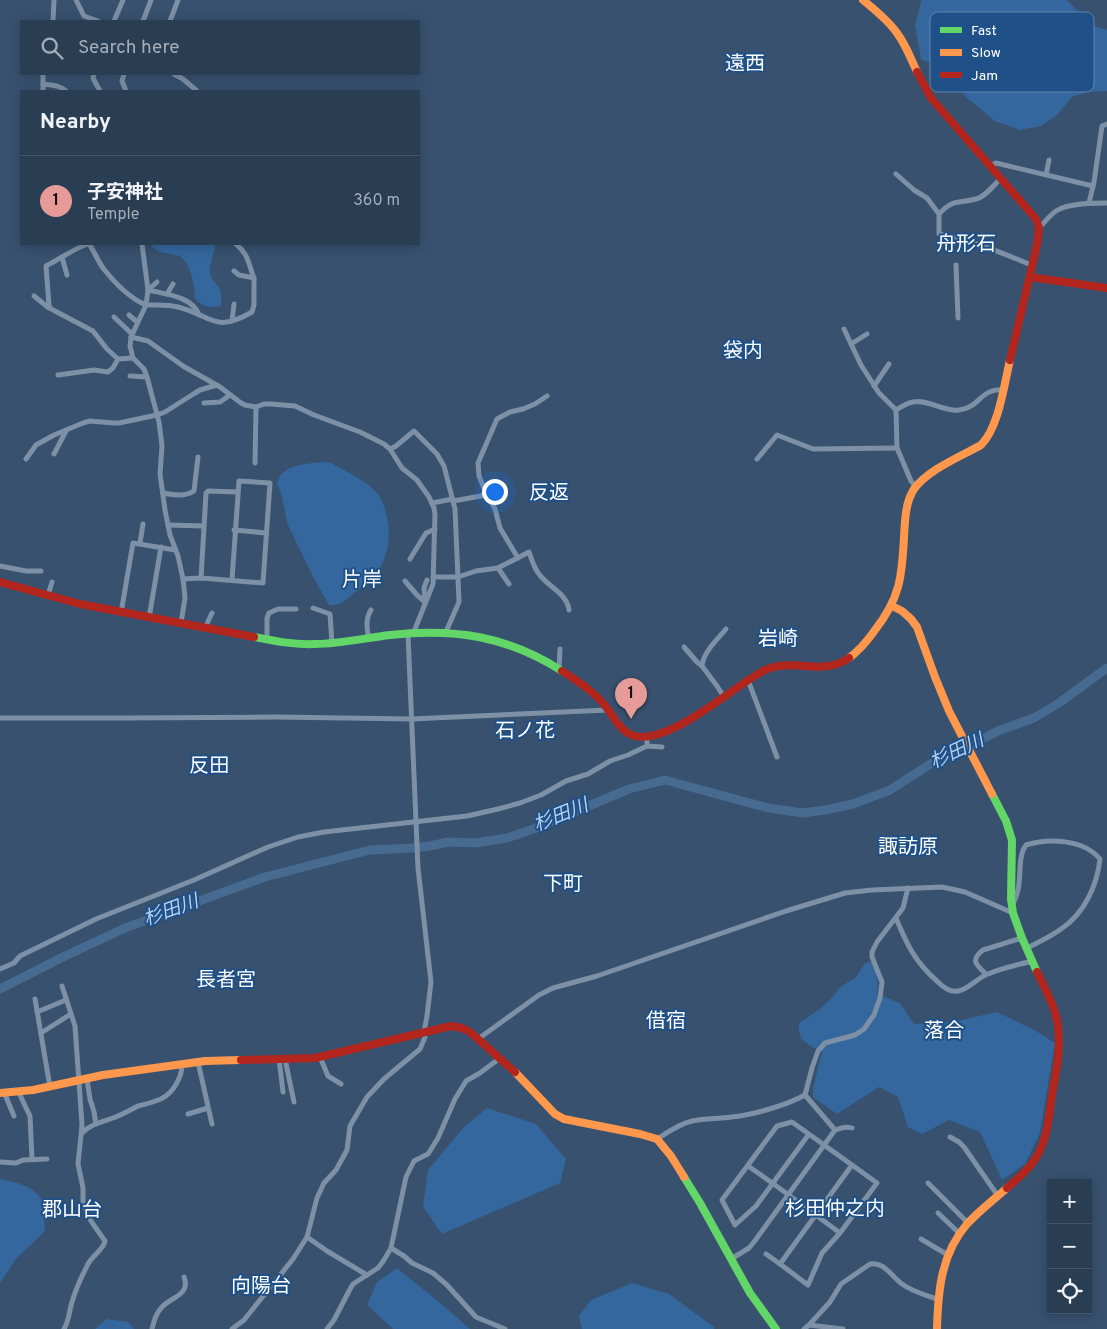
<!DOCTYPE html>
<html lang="en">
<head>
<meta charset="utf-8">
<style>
  :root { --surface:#293d53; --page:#35485d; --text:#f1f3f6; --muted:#a5aeb8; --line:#45566a; --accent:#e69b98 }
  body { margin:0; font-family:Overpass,"Noto Sans JP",sans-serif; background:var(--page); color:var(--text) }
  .controls { position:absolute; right:15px; bottom:15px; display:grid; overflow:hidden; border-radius:0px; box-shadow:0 2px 12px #0003 }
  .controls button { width:45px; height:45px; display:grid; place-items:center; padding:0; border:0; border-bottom:1px solid var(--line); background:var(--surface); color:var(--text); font:25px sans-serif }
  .you { position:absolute; left:494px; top:491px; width:18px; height:18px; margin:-12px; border:4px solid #fff; border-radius:50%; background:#1a73e8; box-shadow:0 0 0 8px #1a73e833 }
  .badge { display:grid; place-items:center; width:32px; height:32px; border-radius:50%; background:var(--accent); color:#111; font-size:16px; font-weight:700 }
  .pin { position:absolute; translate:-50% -41px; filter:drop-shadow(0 1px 2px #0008) }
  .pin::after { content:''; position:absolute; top:26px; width:18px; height:15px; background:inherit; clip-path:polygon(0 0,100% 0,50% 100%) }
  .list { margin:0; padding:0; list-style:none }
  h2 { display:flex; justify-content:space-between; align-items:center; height:65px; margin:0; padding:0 20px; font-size:21px }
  h2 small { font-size:16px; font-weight:400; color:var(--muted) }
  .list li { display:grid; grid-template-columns:32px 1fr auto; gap:15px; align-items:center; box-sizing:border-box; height:90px; padding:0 20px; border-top:1px solid var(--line) }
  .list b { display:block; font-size:19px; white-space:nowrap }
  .list p { margin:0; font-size:16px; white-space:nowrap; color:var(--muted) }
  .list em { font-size:16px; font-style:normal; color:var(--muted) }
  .icon { flex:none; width:28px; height:28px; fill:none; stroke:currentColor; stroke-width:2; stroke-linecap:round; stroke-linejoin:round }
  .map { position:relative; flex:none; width:1107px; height:1329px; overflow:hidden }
  .search { position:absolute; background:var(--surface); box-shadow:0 2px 12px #0003; left:20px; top:20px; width:400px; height:55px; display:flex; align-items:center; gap:12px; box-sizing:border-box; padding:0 18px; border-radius:0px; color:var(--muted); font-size:19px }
  .panel { position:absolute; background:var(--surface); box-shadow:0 2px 12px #0003; left:20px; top:90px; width:400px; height:155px; border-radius:0px }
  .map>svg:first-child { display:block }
  .green { fill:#34679d }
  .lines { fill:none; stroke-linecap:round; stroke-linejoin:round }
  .river { stroke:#476a91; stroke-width:9 }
  .street { stroke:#7d90a5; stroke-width:5 }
  .fast { stroke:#63d668; stroke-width:8 }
  .slow { stroke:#ff974d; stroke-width:8 }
  .jam { stroke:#b3261e; stroke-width:8 }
  .labels { text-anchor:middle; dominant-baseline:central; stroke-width:4; stroke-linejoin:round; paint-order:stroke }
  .water-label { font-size:19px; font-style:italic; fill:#b4d2f2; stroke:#1f5087 }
  .quarter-label { font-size:20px; fill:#fff; stroke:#1f5087 }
  .key { fill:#1f5087; stroke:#6284ab; stroke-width:1 }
  .key-label { font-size:14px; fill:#fff }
</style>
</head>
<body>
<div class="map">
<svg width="1107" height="1329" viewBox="0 0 1107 1329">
  <rect width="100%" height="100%" fill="#37516f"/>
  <g class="green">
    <polygon points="921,0 1067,0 1091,25 1107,30 1107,91 1086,92 1072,97 1057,115 1041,126 1020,130 995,121 966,97 948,71 921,59 915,25 921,2"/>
    <path d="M 151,244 L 215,244 C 215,253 209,263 210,272 C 210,279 217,283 220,290 C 222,295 221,301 221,306 C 210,308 203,307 195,299 C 195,288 191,262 179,256 C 169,252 156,255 151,244 Z"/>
    <path d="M 329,462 C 343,470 372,483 380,497 C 393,522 392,555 374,577 C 369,584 359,589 353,594 C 346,600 338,607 329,605 L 312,575 L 287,523 L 282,496 L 277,484 C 278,481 279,478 280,476 C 289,463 315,463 329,462 Z"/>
    <path d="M 871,962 C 877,973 879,982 877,994 L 900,1003 L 914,1024 L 953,1022 L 997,1012 L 1036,1031 L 1055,1043 L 1040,1133 L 1025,1164 L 1002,1180 L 980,1132 L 949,1120 L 922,1134 L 908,1127 L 898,1097 L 879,1087 L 837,1114 L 813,1097 L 813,1088 L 822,1052 C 808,1044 797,1042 799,1023 L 820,1009 L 833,997 L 839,988 L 856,977 L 865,963 Z"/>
    <polygon points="487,1108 536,1124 566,1159 560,1183 442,1234 423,1207 428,1170 463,1128"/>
    <path d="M 0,1179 C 17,1183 40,1186 44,1207 C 45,1214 44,1223 45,1231 L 16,1259 L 0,1283 Z"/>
    <polygon points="397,1268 439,1302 470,1329 393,1329 367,1305 377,1282"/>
    <polygon points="632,1283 669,1294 714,1327 714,1329 582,1329 579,1316 591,1300"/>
    <polygon points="107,1319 128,1322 134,1329 95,1329"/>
  </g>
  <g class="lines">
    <polyline class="river" points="0,989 63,957 125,928 265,877 370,850 413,848 430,846 448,842 476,843 507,838 536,828 629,789 665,780 768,808 803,813 825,810 853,804 890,790 935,761 959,751 1000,730 1034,718 1059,703 1107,668"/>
    <g class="street">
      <polyline points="76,0 84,16 98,21"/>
      <polyline points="53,21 54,0"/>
      <polyline points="114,21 123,0"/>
      <polyline points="143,21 151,0"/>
      <polyline points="170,21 178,0"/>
      <polyline points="94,74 93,78 100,91"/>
      <polyline points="124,74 122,81 126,91"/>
      <polyline points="174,74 183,79 197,91"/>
      <path d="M 43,84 C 51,85 60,85 66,91"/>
      <polyline points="43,91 43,74"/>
      <polyline points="990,166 996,163 1093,186"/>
      <path d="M 896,174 L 914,190 L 927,198 L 939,214 L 939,234 C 972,240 1001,253 1032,265"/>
      <polyline points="1046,175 1049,160"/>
      <polyline points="1089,203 1094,182 1102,126 1107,124"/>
      <path d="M 939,214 C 954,198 958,204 976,199 C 985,197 994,185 1001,178"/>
      <path d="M 1039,228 C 1045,222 1050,215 1056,211 C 1068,203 1093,203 1107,203"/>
      <path d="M 88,244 C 73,249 60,259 46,266 L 49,305 L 50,308 L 53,310 L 93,331 L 107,349 L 118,359"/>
      <path d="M 89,244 C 94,251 98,261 103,268 C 114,282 129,298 146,305 L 131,337 L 130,346 L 133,358 L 144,369 L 147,377 L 159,422 L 162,446 L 160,474 L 165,510 L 170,535 L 178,556 L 183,579 L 185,598 L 181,623"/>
      <path d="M 142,244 L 148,290 L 146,305 C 156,305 168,304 178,307 C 213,316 214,334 252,312 L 254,305 L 254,278 L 239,275 L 234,271"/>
      <path d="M 236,244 C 249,255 248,263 254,278"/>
      <polyline points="62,257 67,275"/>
      <polyline points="956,265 958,318"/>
      <path d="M 148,290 C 165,294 192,296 199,315"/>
      <polyline points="148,290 157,282"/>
      <polyline points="167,294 173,284"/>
      <polyline points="34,296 49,308"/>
      <polyline points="129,315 137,322"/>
      <polyline points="114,317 132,334"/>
      <polyline points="232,321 234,304"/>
      <polyline points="844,329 861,365 879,393 896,410 897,448 911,481 916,487"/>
      <polyline points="131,337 148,341 183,366 220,387 241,403 245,405 256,407 264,404 271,404 295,406 314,415 360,432 384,444 390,449 402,468 417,480 429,497 434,508 435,514 433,584 413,634"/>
      <polyline points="851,344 867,334"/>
      <polyline points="58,375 94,370 108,372 113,368 118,359 133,358"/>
      <polyline points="130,376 147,377"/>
      <polyline points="874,386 889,364"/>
      <polyline points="204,403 220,402 230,395"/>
      <path d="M 896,410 C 901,407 907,403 913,402 C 929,399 943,412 959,410 C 980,408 980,388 1003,390"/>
      <polyline points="390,449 396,446 414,431 437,454 444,466 455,509 459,602 445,634"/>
      <polyline points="54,454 66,431"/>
      <polyline points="26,459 36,445 54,435 83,423 90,421 113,423 119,423 157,415 165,412 195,393 200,390 217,385"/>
      <polyline points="757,459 777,435 813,449 897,448"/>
      <polyline points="255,463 256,407"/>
      <path d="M 163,493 C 174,495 185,497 194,491 L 198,457"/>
      <polyline points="486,493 495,509 500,528 518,558"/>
      <polyline points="453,501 481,496 486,493 479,476 478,463 497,419 510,412 523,409 535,404 547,396"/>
      <polyline points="432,503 453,499"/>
      <polyline points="168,525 204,526"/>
      <polyline points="234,530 266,533"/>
      <polyline points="140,543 143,524"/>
      <polyline points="410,559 426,533 435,529"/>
      <polyline points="0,566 26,571 41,571"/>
      <polyline points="498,568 509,584"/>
      <path d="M 433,577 L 458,577 L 476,571 L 498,568 L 529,552 C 532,560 534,568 539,574 C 548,587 567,593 569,610"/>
      <polyline points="201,578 206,493 208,491 238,492"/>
      <polyline points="183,579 201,578 263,583 270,483 239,481 232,580"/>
      <polyline points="405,581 417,595 425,602"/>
      <polyline points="48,595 52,582"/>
      <polyline points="425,601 424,588 427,580"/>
      <polyline points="313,608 330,614 332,643"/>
      <polyline points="121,613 133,543 175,550"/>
      <polyline points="149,618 161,547"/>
      <polyline points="205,628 212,613"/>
      <polyline points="267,639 267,618 269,613 278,609 296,609"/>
      <path d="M 369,639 C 367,629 365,619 371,610"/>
      <polyline points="684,647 697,662 702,666"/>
      <polyline points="559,669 560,649"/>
      <polyline points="748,680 777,757"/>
      <path d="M 724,697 L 717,686 L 702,666 C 703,652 718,639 726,629"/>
      <polyline points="0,718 123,718 276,717 412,719 608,710"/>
      <polyline points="647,746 662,747"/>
      <path d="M 1012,905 C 1025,886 1015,860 1026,845 C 1049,838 1083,839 1100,859 C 1097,886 1084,914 1061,929 C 1050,937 1039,942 1027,948"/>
      <path d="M 896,918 C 907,945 915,962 938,982 C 943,987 950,993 958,991 C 969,989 977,978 988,974 C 1002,968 1018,965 1032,961"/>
      <polyline points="0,969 14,963 20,956 96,919 194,880 268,847 298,837 324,832 467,816 498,809 520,803 541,795 566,781 588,774 610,761 628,755 647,746 647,738"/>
      <path d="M 986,974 C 976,965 970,960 983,950 L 1022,938"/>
      <path d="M 62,986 L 75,1026 L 82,1125 L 78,1164 L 83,1188 L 83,1203 L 88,1216 L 93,1224 L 105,1241 C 103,1251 91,1256 87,1266 C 82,1276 76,1288 73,1299 C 69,1309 70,1319 64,1329"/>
      <polyline points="35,999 50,1087"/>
      <polyline points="37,1012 66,1000"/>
      <polyline points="41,1033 71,1014"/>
      <polyline points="478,1039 539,995 553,988 597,976 786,911 845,893 872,890 942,887 965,892 1013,913"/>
      <polyline points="320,1057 328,1076 341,1084"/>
      <polyline points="279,1059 283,1092"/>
      <polyline points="285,1059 294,1102"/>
      <polyline points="198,1062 212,1124"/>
      <polyline points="87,1079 90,1099 94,1112 96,1124"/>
      <polyline points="18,1091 30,1116 32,1159"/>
      <polyline points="4,1092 14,1116"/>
      <polyline points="805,1095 812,1068 818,1051 825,1043 855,1035 864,1029 874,1015 880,998 882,982 872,957 872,952 877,942 903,908 908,888"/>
      <polyline points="188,1114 208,1108"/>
      <path d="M 835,1130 C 841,1128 846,1126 852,1128"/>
      <path d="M 82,1133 C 91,1124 102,1122 113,1118 C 122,1115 130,1110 138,1106 C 146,1104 154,1102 161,1099 C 173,1093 182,1078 182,1064"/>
      <polyline points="809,1134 756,1206 735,1225 722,1200 777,1126 792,1122 852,1165"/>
      <polyline points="950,1137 959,1142 964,1147 998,1196"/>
      <path d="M 657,1139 C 668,1132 679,1124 692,1121 C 705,1118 718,1119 731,1117 C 753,1115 787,1105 805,1095 L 835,1130 L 754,1242 L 749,1248 L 731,1259"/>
      <polyline points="0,1162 16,1163 23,1160 47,1159"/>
      <path d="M 748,1166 C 779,1187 809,1210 840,1233 L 877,1183 L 852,1165 L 780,1264 L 808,1285 L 822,1253 L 840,1233"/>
      <polyline points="928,1183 968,1223"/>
      <polyline points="938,1213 960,1234"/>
      <polyline points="307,1237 327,1251 367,1275"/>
      <polyline points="921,1239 948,1255"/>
      <polyline points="391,1248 404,1256 412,1263 433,1273 447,1285 476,1317 505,1329"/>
      <polyline points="766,1254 780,1264"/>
      <path d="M 809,1325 L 830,1302 L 841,1284 L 870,1264 C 884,1261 892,1277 902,1284 C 913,1292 926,1295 939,1300"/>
      <path d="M 152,1329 C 154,1321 156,1313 162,1307 C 171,1297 191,1295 184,1277"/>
      <polyline points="232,1329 244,1320 252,1310 293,1259 307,1237 317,1198 324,1183 336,1170 347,1150 350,1126 367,1097 384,1079 420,1049 425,1037 424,1032 427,1016 431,982 418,868 408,635"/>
      <polyline points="327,1329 334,1320 349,1291 353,1284 378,1268 384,1260 391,1248 406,1177 414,1161 428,1154 438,1138 455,1099 466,1081 480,1073 500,1058"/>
      <polyline points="804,1329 809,1325 843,1329"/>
    </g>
    <g class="fast">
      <path d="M 254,637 C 274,641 294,645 315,644 C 340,644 365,638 390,635 C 455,628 507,636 562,671"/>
      <polyline points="992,794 1006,821 1012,840 1011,899 1013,913 1022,938 1037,972"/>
      <polyline points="684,1177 700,1203 750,1293 776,1329"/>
    </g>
    <g class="slow">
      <path d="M 863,0 C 875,10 888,20 897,33 C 906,45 911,59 917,72"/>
      <polyline points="892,606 902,611 911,619 917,627 935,677 949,711 992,794"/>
      <path d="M 849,658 C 860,650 868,640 875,630 C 900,598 902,577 904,537 C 905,521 905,503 914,489 C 929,469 960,457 981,445 C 999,427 1004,385 1010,360"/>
      <polyline points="515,1072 555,1114 564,1119 640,1134 657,1139 671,1156 684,1177"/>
      <polyline points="0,1093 33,1090 103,1075 205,1061 241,1060"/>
      <path d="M 937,1329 C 938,1291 941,1254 967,1224 C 979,1211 993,1200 1007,1188"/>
    </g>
    <g class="jam">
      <polyline points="917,72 931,98 1036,219 1039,228 1037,245 1010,360"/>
      <polyline points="1030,277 1107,288"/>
      <polyline points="0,582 80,604 254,637"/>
      <path d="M 562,671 C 576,680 590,689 601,701 C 611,711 616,726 628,733 C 661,754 735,684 765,670 C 794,657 821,677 849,658"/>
      <polyline points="241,1060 315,1058 451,1026 462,1028 470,1032 515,1072"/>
      <path d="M 1007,1188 C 1018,1178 1031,1168 1038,1154 C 1048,1136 1049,1115 1052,1095 C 1056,1072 1061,1049 1058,1026 C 1056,1008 1045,989 1037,972"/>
    </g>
  </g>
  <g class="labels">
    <g class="water-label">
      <text transform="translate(957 752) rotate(-25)">杉田川</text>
      <text transform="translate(561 816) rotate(-22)">杉田川</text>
      <text transform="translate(171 911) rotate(-20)">杉田川</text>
    </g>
    <g class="quarter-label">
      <text x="745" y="65">遠西</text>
      <text x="966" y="245">舟形石</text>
      <text x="743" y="352">袋内</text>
      <text x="549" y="494">反返</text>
      <text x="362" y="581">片岸</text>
      <text x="778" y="640">岩崎</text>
      <text x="525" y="732">石ノ花</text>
      <text x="209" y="767">反田</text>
      <text x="908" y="848">諏訪原</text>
      <text x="563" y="885">下町</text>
      <text x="226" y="981">長者宮</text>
      <text x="666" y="1022">借宿</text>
      <text x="944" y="1032">落合</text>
      <text x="835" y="1210">杉田仲之内</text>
      <text x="72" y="1211">郡山台</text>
      <text x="261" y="1287">向陽台</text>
    </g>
  </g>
  <rect x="930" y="12" width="164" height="80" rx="8" class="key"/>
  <rect x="940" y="27" width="22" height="6" fill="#63d668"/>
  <rect x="940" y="49" width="22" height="7" fill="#ff974d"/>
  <rect x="940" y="72" width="22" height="6" fill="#b3261e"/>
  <g class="key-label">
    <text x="971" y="35">Fast</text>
    <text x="971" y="57">Slow</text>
    <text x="971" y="80">Jam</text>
  </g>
</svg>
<div class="controls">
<button>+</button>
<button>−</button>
<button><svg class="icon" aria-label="locate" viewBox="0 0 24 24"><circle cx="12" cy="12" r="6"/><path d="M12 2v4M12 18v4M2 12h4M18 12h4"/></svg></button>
</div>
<div class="you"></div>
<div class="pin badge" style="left:631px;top:719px">1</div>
<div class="search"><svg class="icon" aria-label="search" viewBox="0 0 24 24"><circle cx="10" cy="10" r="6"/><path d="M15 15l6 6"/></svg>Search here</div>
<section class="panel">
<h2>Nearby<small></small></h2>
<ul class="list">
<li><span class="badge">1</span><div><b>子安神社</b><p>Temple</p></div><em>360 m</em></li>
</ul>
</section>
</div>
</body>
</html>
